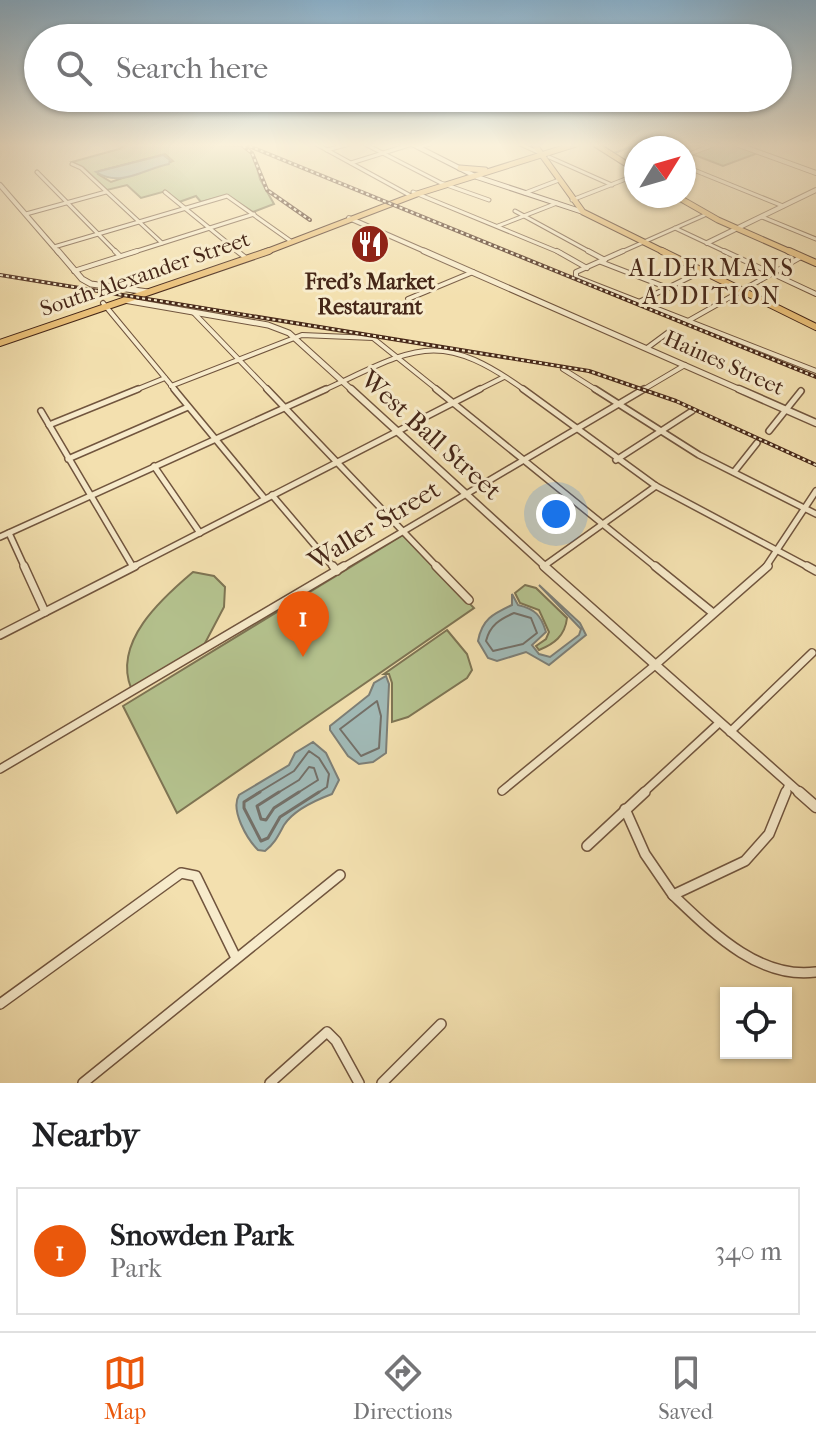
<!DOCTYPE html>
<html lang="en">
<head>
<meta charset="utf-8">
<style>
  :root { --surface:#fff; --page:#f6f6f6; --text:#202124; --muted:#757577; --line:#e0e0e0; --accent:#ea580c }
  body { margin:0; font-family:"IM FELL French Canon",serif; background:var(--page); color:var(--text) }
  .controls { position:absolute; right:24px; bottom:24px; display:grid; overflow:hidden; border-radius:0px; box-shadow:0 2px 6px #0004 }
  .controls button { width:72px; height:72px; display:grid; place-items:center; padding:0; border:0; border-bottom:2px solid var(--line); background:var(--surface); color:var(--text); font:40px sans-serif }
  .compass { position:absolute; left:624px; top:136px; width:72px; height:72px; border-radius:50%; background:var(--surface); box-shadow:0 2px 6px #0004; rotate:53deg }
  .you { position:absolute; left:556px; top:514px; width:28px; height:28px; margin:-20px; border:6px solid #fff; border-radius:50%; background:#1a73e8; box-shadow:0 0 0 12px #1a73e833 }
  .badge { display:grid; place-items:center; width:52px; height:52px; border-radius:50%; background:var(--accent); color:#fff; font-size:26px; font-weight:700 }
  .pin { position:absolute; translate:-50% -66px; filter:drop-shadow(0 2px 4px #0008) }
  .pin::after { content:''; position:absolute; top:42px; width:28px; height:24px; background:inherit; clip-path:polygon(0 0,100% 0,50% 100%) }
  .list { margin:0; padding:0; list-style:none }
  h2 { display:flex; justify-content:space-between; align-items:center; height:104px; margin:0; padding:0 32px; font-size:34px }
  h2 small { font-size:26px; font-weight:400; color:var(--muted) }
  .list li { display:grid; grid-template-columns:52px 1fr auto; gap:24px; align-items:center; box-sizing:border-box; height:128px; margin:0 16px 16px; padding:0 16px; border:2px solid var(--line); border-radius:0px }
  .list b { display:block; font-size:30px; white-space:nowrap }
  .list p { margin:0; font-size:26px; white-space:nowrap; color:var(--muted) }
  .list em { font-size:26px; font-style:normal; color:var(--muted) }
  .icon { flex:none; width:44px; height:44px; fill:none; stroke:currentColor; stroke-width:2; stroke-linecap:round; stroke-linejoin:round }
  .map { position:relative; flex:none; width:816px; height:1083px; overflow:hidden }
  .search { position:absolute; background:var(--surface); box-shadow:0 2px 6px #0004; left:24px; right:24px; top:24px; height:88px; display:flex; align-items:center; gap:20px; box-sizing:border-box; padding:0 28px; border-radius:44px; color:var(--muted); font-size:30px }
  .sheet { height:248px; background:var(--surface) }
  nav { display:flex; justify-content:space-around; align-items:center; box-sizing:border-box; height:112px; border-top:2px solid var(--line); background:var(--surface); font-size:22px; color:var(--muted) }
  nav a { display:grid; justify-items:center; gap:4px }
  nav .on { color:var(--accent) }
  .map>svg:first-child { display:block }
  .green { fill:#b5c38f; stroke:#7e7554; stroke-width:2; fill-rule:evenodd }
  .water { fill:#a1bab7; stroke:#7d7f77; stroke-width:2 }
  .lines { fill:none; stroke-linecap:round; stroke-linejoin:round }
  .shore-far1 { stroke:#747068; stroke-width:2 }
  .shore { stroke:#747068; stroke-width:3 }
  .stream { stroke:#7d7f77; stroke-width:2 }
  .minor-far4-casing { stroke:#71553e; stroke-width:5 }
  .minor-far3-casing { stroke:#71553e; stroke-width:6 }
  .minor-far2-casing { stroke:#71553e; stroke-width:8 }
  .minor-far1-casing { stroke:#71553e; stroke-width:10 }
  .minor-casing { stroke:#71553e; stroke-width:12 }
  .tertiary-far4-casing { stroke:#71553e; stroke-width:6 }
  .tertiary-far3-casing { stroke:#71553e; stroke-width:7 }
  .tertiary-far2-casing { stroke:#71553e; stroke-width:9 }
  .tertiary-far1-casing { stroke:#71553e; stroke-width:11 }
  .tertiary-casing { stroke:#71553e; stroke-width:13 }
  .secondary-casing { stroke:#462718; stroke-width:6 }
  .primary-far1-casing { stroke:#462718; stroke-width:7 }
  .primary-casing { stroke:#462718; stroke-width:8 }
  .minor-far4 { stroke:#f7ebcb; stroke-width:3 }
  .minor-far3 { stroke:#f7ebcb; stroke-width:4 }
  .minor-far2 { stroke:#f7ebcb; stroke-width:5 }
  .minor-far1 { stroke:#f7ebcb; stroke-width:7 }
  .minor { stroke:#f7ebcb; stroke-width:9 }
  .tertiary-far4 { stroke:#f7ebcb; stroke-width:4 }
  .tertiary-far3 { stroke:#f7ebcb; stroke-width:5 }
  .tertiary-far2 { stroke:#f7ebcb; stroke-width:6 }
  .tertiary-far1 { stroke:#f7ebcb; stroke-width:8 }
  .tertiary { stroke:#f7ebcb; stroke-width:10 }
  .secondary { stroke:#f7ebcb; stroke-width:4 }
  .primary-far1 { stroke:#eac078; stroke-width:5 }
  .primary { stroke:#eac078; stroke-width:6 }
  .rail-casing { stroke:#462718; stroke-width:4 }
  .rail { stroke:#f7ebcb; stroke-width:2; stroke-dasharray:3; stroke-linecap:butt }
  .labels { text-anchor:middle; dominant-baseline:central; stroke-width:6; stroke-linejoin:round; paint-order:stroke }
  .far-street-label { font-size:22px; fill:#462718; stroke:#f7ebcb }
  .far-poi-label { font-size:22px; font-weight:bold; fill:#462718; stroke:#f7ebcb }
  .far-neighbourhood-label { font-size:24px; letter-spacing:2px; fill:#462718; stroke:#f7ebcb }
  .street-label { font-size:26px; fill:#462718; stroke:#f7ebcb }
</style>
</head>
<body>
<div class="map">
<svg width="816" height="1083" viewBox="0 0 816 1083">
  <rect width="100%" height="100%" fill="#f3e0af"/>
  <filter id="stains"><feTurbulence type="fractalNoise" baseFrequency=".0025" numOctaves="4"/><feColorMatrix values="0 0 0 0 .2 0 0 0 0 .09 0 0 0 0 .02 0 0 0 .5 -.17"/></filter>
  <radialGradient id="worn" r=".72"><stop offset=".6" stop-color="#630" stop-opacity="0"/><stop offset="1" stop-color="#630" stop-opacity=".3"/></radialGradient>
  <g class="green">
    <path d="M 126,144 L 243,146 L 253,153 L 260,179 L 274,204 L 253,212 L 227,195 L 201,202 L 196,196 L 179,202 L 166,191 L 141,198 L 127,185 L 107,190 L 83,167 L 72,162 L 119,149 ZM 165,154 L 173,161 L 111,182 L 98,174 L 99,171 Z"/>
    <polygon points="718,144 734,144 758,153 723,166 692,154"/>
    <polygon points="403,535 474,608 177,813 123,706"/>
    <path d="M 193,572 L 214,576 L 225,587 L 224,607 L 204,645 L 131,688 C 113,642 161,599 193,572 Z"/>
    <path d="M 525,585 L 536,588 L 567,618 C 565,636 554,644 539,650 L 536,646 L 546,639 L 549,632 L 539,610 L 520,603 L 515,593 Z"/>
    <polygon points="447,630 467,654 472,670 467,678 408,717 392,722 392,683 389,674 384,674"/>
  </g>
  <g class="water">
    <path d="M 163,155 L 170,160 L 169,164 C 143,169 121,188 96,172 Z"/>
    <path d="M 539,585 L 580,623 L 586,635 L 549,665 L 526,652 L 497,661 L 488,658 L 478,641 C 482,619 493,614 512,605 L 512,594 L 518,605 C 535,609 541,615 546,632 L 532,645 L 539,654 L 550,657 L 579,635 L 581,629 Z"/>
    <polygon points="386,676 389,684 386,753 373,762 359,764 348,756 330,730 330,726 369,695 374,683"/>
    <path d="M 313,742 L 326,753 L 339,780 L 332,794 C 316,800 293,811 284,825 C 278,836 275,843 265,851 L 258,850 C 247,839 230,810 239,795 L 289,765 L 295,753 Z"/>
  </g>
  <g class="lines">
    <g class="shore-far1">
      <path d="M 514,613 L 531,618 L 537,633 L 523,644 L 493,651 L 486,641 C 490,625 500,619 514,613 Z"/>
      <polygon points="377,701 381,716 379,748 361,756 340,729"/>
      <polyline points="256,794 294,771 309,751 319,758 329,774 327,787 316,794"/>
      <polyline points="276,794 299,780 309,767 314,768 318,780 296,794"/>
    </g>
    <g class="shore">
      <polyline points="260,792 244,802 244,808 261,841 268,838 280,817 319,792"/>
      <polyline points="279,792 257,806 261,819 266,820 274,808 299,792"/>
    </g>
    <polyline class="stream" points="614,153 631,147"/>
    <defs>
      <g id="minor-far4">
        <polyline points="316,144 411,196"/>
        <polyline points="365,144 441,183 489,200"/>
        <polyline points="520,144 540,153"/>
        <polyline points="628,144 638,148"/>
        <polyline points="418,147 430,144"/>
        <polyline points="327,150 349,144"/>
        <polyline points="684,156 716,144"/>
        <polyline points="549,157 612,185"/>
        <polyline points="351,163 412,144"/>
        <polyline points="72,164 81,168 162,243"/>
        <polyline points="684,166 783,206"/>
        <polyline points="37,172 117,253"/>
        <polyline points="165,192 240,253"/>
        <polyline points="413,192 561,253"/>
        <polyline points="525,193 559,180"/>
        <polyline points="572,200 636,175"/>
        <polyline points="515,211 592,253"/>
        <polyline points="26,214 106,192"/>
        <polyline points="762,217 816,239"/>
        <polyline points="498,226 557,203"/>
        <polyline points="675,228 728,253"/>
        <polyline points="54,247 227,196 292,242"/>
        <polyline points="131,253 254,214"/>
        <polyline points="619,253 707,214"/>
      </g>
      <g id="minor-far3">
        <polyline points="115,251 120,256"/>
        <polyline points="237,251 246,258"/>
        <polyline points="557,251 587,268"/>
        <polyline points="588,251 605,260"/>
        <polyline points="623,251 576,272 576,277 816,371"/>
        <polyline points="724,251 816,294"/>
        <polyline points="601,262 668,288"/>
        <polyline points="74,271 137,251"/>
        <polyline points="408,299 473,272"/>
        <polyline points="639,302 702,271"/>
        <polyline points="103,303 176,391"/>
        <polyline points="194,313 269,391"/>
        <polyline points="688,321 801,257"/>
        <polyline points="647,348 670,331"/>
        <polyline points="563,369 598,391"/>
        <polyline points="171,386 302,335 373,338 439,391"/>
        <polyline points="133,391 165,378"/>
        <path d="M 322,391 C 414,349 436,326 526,391"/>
        <polyline points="476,391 504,377"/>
        <polyline points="641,391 685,365"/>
      </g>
      <g id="minor-far2">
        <polyline points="174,389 265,499"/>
        <polyline points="267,389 438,568"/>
        <polyline points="436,389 657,568"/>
        <polyline points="523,389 656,486 810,568"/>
        <polyline points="595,389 699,455 816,514"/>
        <polyline points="41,411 133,567"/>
        <polyline points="49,425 138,389"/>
        <polyline points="769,431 801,391"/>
        <polyline points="68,459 188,407"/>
        <polyline points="616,460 692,411"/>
        <polyline points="154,466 200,533"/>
        <polyline points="734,472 757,443"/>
        <polyline points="272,495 334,568"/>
        <polyline points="9,533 25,568"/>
        <polyline points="0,537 326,389"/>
        <polyline points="544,566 656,486"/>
        <polyline points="131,568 480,389"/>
        <polyline points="341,568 644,389"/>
        <polyline points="765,568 816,491"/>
      </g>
      <g id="minor-far1">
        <polyline points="24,566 45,612"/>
        <polyline points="333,566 337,571"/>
        <polyline points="436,566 469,600"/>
        <polyline points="655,566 713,613"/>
        <polyline points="807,566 816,571"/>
        <polyline points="0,635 135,566"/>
        <polyline points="730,732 812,653"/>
        <polyline points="0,769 344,566"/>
        <polyline points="502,791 654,666 768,566"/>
        <polyline points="642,794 719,723"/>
        <polyline points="785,794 789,784"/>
      </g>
      <g id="minor">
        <polyline points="625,809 645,854 673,895 745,861 769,834 786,792"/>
        <polyline points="587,846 645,792"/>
        <path d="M 673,895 C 711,931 759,980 816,972"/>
        <polyline points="0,1004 181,873 196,876 236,958"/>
        <polyline points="83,1083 340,875"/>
        <polyline points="270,1083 327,1032 336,1041 359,1083"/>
        <polyline points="382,1083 441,1024"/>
      </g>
      <g id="tertiary-far4">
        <polyline points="736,144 816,173"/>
        <polyline points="0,185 59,253"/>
        <polyline points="349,218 429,253"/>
        <polyline points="707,243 816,190"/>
      </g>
      <g id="tertiary-far3">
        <polyline points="58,251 82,279 91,284 148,292"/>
        <polyline points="424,251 743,391"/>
        <polyline points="124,300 268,325 289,333 353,391"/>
      </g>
      <g id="tertiary-far2">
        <polyline points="351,389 547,568"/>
        <polyline points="739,389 816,423"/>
      </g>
      <polyline id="tertiary-far1" points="544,566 801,794"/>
      <polyline id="tertiary" points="799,792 816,807"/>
      <polyline id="secondary" points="412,144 477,177 583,212"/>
      <g id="primary-far1">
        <polyline points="534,144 583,212 666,253"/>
        <polyline points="595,144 636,170"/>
        <polyline points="460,168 485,170"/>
        <polyline points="676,196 718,220 793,253"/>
        <polyline points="263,253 417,194 576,144"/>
      </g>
      <g id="primary">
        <polyline points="662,251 816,327"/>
        <polyline points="789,251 816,263"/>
        <polyline points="0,343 269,251"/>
      </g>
    </defs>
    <use href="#minor-far4" class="minor-far4-casing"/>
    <use href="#minor-far3" class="minor-far3-casing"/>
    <use href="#minor-far2" class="minor-far2-casing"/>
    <use href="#minor-far1" class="minor-far1-casing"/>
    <use href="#minor" class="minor-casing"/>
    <use href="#tertiary-far4" class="tertiary-far4-casing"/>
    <use href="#tertiary-far3" class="tertiary-far3-casing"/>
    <use href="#tertiary-far2" class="tertiary-far2-casing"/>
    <use href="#tertiary-far1" class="tertiary-far1-casing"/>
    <use href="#tertiary" class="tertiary-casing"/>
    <use href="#secondary" class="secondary-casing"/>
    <use href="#primary-far1" class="primary-far1-casing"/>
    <use href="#primary" class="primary-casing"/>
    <use href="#minor-far4" class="minor-far4"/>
    <use href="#minor-far3" class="minor-far3"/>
    <use href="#minor-far2" class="minor-far2"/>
    <use href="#minor-far1" class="minor-far1"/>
    <use href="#minor" class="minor"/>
    <use href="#tertiary-far4" class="tertiary-far4"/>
    <use href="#tertiary-far3" class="tertiary-far3"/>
    <use href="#tertiary-far2" class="tertiary-far2"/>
    <use href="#tertiary-far1" class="tertiary-far1"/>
    <use href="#tertiary" class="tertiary"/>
    <use href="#secondary" class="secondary"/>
    <use href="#primary-far1" class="primary-far1"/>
    <use href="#primary" class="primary"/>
    <defs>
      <g id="rail">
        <polyline points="244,144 816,377"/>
        <polyline points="243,146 252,153 267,190 310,220"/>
        <polyline points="0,275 589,371 676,401 816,465"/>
      </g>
    </defs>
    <use href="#rail" class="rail-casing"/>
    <use href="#rail" class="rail"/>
  </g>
  <linearGradient id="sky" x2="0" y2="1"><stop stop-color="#8bb6d4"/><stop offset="0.49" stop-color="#faf1db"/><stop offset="1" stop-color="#faf1db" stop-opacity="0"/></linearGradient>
  <rect width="816" height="296" fill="url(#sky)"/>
  <defs>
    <symbol id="restaurant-disc" viewBox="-11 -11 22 22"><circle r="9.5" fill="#8f2418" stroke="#f7ebcb"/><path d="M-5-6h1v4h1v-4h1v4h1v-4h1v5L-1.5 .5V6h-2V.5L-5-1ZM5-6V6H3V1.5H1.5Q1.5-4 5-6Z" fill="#fff"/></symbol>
  </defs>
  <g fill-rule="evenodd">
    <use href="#restaurant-disc" x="348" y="222" width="44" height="44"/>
  </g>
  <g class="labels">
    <g class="far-street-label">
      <text transform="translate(145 274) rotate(-19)">South Alexander Street</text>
      <text transform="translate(724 363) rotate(24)">Haines Street</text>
    </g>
    <g class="far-poi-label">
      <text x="370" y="282">Fred's Market<tspan x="370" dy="25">Restaurant</tspan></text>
    </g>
    <g class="far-neighbourhood-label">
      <text x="712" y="268">ALDERMANS<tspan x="712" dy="28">ADDITION</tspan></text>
    </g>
    <g class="street-label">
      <text transform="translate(431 435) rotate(42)">West Ball Street</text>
      <text transform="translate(374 525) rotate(-31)">Waller Street</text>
    </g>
  </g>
  <rect width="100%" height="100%" filter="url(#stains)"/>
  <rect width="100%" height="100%" fill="url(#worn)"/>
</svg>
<div class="controls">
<button><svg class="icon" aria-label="locate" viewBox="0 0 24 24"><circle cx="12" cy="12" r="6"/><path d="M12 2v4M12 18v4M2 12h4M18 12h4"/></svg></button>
</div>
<svg class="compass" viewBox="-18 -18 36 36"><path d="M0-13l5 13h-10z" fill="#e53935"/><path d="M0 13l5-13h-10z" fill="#757577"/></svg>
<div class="you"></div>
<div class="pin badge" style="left:303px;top:657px">1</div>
<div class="search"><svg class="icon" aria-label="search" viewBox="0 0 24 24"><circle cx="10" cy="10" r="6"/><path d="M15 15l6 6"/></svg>Search here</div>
</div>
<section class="sheet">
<h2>Nearby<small></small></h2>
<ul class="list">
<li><span class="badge">1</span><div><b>Snowden Park</b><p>Park</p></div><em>340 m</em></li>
</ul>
</section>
<nav>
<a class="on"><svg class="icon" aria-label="map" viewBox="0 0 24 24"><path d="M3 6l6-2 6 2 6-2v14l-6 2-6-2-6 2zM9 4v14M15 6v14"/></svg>Map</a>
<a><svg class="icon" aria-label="directions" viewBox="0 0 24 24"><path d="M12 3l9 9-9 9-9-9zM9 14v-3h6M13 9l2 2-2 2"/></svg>Directions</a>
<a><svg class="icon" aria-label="saved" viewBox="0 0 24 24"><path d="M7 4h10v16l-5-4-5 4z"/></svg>Saved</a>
</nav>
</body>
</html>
